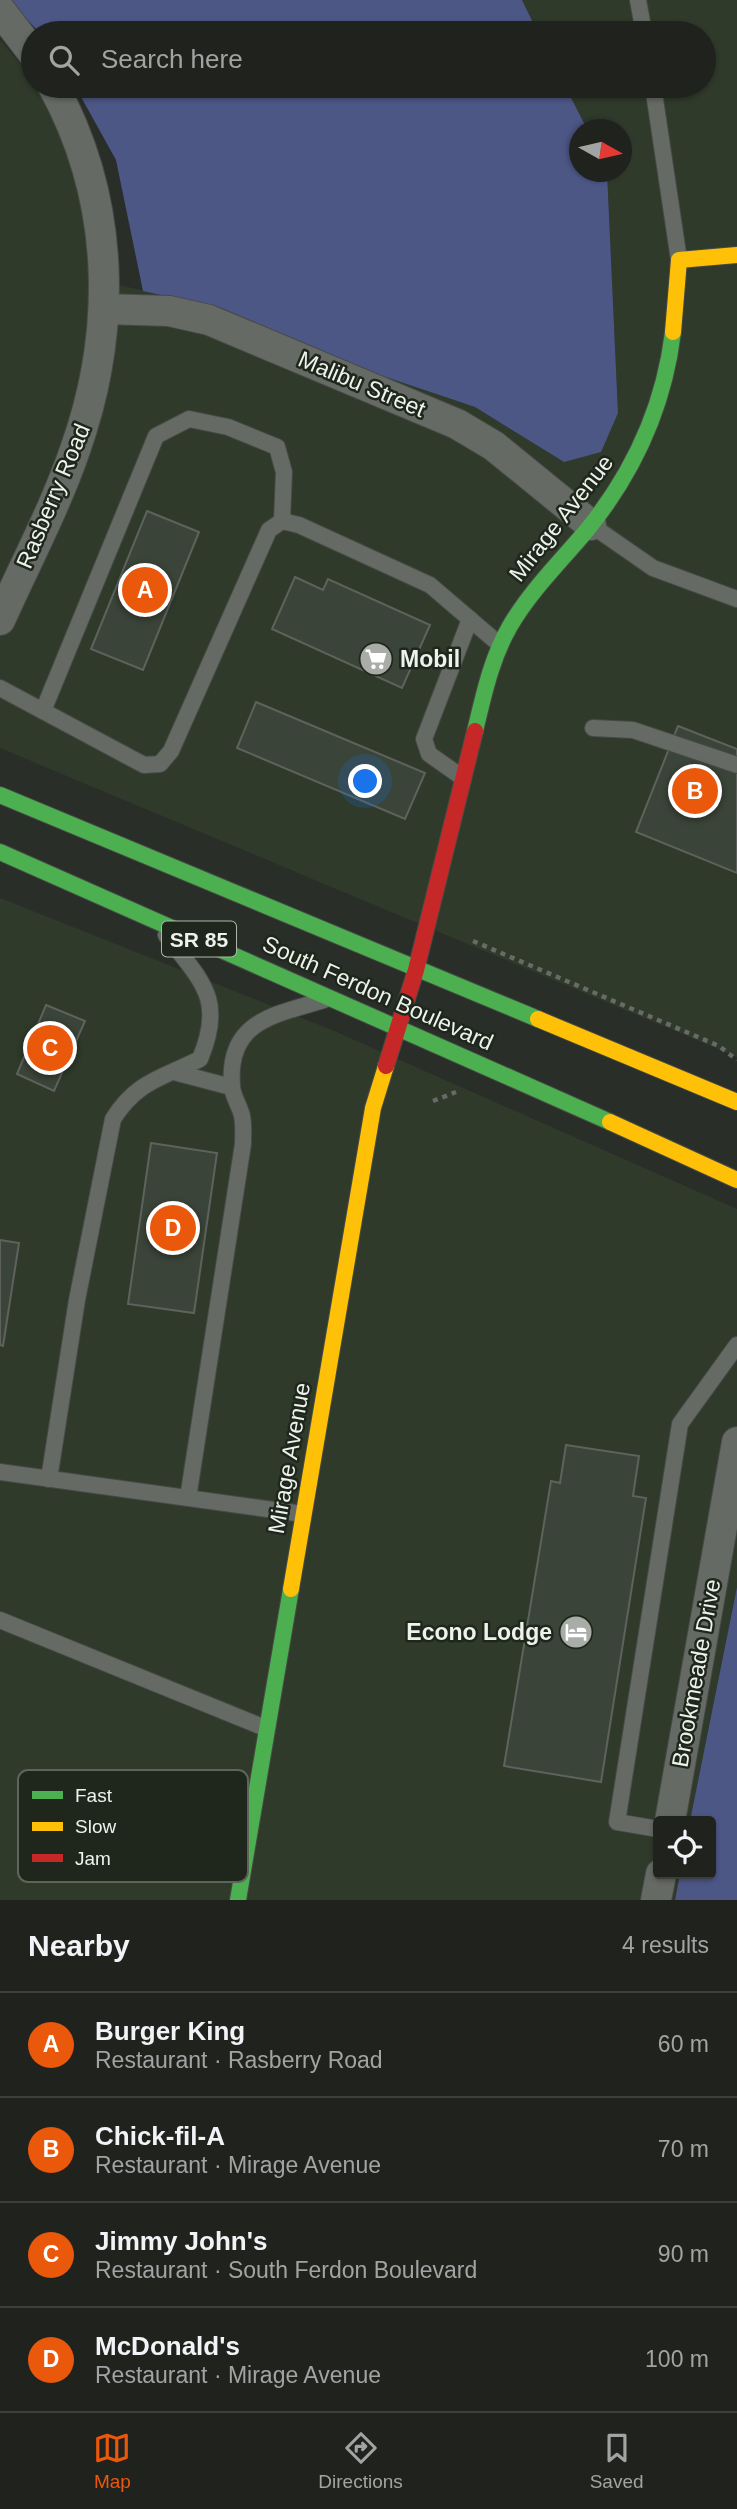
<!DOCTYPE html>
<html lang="en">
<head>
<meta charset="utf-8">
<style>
  :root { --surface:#20221e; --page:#282a27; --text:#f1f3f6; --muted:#a2a4a4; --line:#3d3f3c; --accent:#ea580c }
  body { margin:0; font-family:Helvetica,sans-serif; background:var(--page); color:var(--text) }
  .controls { position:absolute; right:21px; bottom:21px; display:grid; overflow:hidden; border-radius:7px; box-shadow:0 2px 5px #0004 }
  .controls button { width:63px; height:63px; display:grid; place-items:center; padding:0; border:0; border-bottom:2px solid var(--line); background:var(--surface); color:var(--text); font:35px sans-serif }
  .compass { position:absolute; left:569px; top:119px; width:63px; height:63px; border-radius:50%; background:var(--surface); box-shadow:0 2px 5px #0004; rotate:98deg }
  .you { position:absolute; left:366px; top:782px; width:24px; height:24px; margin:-18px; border:5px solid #fff; border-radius:50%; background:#1a73e8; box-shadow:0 0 0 10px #1a73e833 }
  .badge { display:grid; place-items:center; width:46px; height:46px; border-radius:50%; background:var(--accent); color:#fff; font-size:23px; font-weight:700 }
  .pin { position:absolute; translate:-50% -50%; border:4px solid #fff; box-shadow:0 2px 7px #0006 }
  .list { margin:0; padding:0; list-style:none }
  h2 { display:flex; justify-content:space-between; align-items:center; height:91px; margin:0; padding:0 28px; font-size:30px }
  h2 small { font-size:23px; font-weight:400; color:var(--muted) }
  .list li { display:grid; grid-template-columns:46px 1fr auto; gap:21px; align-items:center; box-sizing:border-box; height:105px; padding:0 28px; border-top:2px solid var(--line) }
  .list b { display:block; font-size:26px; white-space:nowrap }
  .list p { margin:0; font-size:23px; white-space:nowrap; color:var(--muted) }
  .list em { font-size:23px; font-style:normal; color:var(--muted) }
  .icon { flex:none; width:38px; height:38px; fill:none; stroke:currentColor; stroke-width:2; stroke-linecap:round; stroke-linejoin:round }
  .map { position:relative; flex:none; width:737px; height:1900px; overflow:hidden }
  .search { position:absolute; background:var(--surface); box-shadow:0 2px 5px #0004; left:21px; right:21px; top:21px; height:77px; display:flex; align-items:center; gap:18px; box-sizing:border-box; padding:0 24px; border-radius:38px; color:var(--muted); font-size:26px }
  .sheet { height:511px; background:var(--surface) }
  nav { display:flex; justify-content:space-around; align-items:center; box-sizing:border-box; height:98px; border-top:2px solid var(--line); background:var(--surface); font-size:19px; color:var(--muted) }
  nav a { display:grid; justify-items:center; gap:4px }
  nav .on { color:var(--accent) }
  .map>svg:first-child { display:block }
  .built { fill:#2f3a2b }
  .forest { fill:#4d5786 }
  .building { fill:#3b4438; stroke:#5e625d; stroke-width:2 }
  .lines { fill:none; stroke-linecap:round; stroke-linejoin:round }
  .lane-casing { stroke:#474a45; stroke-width:18 }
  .street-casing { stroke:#474a45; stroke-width:32 }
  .fast-casing { stroke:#474a45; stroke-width:18 }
  .slow-casing { stroke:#474a45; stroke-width:18 }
  .jam-casing { stroke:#474a45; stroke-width:18 }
  .path { stroke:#676a66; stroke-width:4.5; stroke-dasharray:5 5; stroke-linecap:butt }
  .lane { stroke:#666a65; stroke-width:16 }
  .street { stroke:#666a65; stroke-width:30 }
  .fast { stroke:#4caf50; stroke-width:16 }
  .slow { stroke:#ffc107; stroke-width:16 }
  .jam { stroke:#c62828; stroke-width:16 }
  .labels { text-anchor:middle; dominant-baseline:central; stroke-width:5; stroke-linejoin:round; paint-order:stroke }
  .shield { fill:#1f271c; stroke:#afb5ad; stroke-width:2 }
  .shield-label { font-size:21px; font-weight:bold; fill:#edf2eb }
  .street-label { font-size:23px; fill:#edf2eb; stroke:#1f271c }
  .poi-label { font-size:23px; font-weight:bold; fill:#edf2eb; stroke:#1f271c; text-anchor:start }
  .key { fill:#1f271c; stroke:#5d645a; stroke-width:2 }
  .key-label { font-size:19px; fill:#edf2eb }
</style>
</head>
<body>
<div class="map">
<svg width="737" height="1900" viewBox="0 0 737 1900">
  <rect width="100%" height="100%" fill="#2a2e28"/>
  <g class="built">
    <polygon points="522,0 737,0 737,1057 0,748 0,40 33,79 33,86 37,86 67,144 97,240 119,285 224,309 341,362 475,407 564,462 618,413 607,172 622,172 622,130 587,129 565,86 704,86 704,33 538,33"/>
    <polygon points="0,898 332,1030 737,1209 737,1587 690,1821 658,1821 658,1874 680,1874 675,1900 0,1900"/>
  </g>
  <g class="forest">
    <polygon points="8,0 522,0 538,33 40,33"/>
    <polygon points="75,86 565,86 587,129 580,130 580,172 607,172 618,413 601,452 564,462 475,407 341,362 224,309 143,291 116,160"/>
    <polygon points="737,1587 737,1900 675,1900 680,1874 711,1874 711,1821 690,1821"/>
  </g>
  <g class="building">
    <polygon points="147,511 199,532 143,670 91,649"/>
    <polygon points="295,577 323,590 328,579 430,625 402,688 272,629"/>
    <polygon points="256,702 425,773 405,819 237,748"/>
    <polygon points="678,726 737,749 737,873 636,832"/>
    <polygon points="46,1005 85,1021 54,1091 17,1074"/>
    <polygon points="151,1143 217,1153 194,1313 128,1304"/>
    <polygon points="0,1240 19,1243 3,1346 0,1345"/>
    <polygon points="566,1445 639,1456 633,1496 646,1498 601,1782 504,1766 551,1481 560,1483"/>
  </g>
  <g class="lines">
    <defs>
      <g id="lane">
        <polyline points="638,0 644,33"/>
        <polyline points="653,86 679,260"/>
        <polyline points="591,525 653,568 737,599"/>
        <polyline points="0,688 144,765 160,764 171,751 269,530 282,521 299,525 430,585 499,644"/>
        <polyline points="43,711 156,436 189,419 228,427 277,447 284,472 282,521"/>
        <polyline points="593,728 633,730 737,765"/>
        <polyline points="463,778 429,754 424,739 470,619"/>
        <polyline points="174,1072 231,1087"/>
        <polyline points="0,1472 303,1514"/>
        <path d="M 49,1479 L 77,1300 L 113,1119 C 137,1081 162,1078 200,1059 C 225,999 202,982 166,935"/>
        <path d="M 188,1498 L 243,1144 C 243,1135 244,1125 242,1116 C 240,1106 232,1096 232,1085 C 227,1021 274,1015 324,1000"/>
        <polyline points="0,1620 265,1728"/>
        <polyline points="658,1829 617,1822 680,1424 737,1345"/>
      </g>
      <g id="street">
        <polyline points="0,10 33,53"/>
        <polyline points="104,309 169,311 209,320 457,424 494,446 591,525"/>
        <path d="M 0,620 C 25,564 55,508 75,450 C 118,329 115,199 53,86"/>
        <polyline points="670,1821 737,1442"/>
        <polyline points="656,1900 661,1874"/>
      </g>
      <g id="fast">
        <path d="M 475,731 C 484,694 491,659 510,626 C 531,590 561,561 587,530 C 634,472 664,406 673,332"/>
        <polyline points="0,795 538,1019"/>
        <polyline points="0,852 610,1122"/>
        <polyline points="238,1900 291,1589"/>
      </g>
      <g id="slow">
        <polyline points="673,332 679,260 737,255"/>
        <polyline points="538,1019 737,1102"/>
        <polyline points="610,1122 737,1180"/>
        <polyline points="291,1589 373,1108 386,1066"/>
      </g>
      <polyline id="jam" points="386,1066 416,970 475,731"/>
    </defs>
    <use href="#lane" class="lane-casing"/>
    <use href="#street" class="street-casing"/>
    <use href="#fast" class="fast-casing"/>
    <use href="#slow" class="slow-casing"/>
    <use href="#jam" class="jam-casing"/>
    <g class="path">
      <polyline points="473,941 719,1046 737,1060"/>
      <polyline points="433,1101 456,1092"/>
    </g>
    <use href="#lane" class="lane"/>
    <use href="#street" class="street"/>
    <use href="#fast" class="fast"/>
    <use href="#slow" class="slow"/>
    <use href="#jam" class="jam"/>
  </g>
  <defs>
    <symbol id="supermarket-disc" viewBox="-11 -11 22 22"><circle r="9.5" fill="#a9ada7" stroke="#1f271c"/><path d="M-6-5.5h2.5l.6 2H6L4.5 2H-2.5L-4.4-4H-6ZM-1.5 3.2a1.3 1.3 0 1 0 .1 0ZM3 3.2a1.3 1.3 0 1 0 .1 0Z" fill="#fff"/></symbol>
    <symbol id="hotel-disc" viewBox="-11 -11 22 22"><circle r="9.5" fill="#a9ada7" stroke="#1f271c"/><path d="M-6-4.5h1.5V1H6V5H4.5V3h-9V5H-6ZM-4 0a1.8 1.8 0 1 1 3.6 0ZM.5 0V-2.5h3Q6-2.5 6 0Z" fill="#fff"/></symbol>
  </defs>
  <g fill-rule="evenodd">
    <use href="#supermarket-disc" x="357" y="640" width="38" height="38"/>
    <use href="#hotel-disc" x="557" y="1613" width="38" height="38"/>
  </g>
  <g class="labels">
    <rect class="shield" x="162" y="921.5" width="74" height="35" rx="5"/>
    <g class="shield-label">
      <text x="199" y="939">SR 85</text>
    </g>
    <g class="street-label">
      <text transform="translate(362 384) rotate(23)">Malibu Street</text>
      <text transform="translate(53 496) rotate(-67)">Rasberry Road</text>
      <text transform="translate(561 518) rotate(-52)">Mirage Avenue</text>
      <text transform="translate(378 993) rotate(24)">South Ferdon Boulevard</text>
      <text transform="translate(289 1458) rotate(-80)">Mirage Avenue</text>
      <text transform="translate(696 1673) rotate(-80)">Brookmeade Drive</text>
    </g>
    <g class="poi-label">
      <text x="400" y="659">Mobil</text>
      <text x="552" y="1632" text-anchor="end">Econo Lodge</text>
    </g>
  </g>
  <rect x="18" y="1770" width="230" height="112" rx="10" class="key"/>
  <rect x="32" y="1791" width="31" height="8" fill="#4caf50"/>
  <rect x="32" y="1822" width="31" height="9" fill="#ffc107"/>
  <rect x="32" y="1854" width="31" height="8" fill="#c62828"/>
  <g class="key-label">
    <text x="75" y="1802">Fast</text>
    <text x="75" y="1833">Slow</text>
    <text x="75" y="1865">Jam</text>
  </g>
</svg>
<div class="controls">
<button><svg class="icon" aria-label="locate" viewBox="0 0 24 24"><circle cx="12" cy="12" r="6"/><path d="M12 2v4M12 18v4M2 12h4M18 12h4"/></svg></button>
</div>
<svg class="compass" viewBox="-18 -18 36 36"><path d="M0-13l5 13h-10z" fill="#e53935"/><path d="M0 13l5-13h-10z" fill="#a2a4a4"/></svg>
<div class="you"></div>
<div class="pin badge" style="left:145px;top:590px">A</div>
<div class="pin badge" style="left:695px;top:791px">B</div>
<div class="pin badge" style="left:50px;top:1048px">C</div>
<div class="pin badge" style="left:173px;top:1228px">D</div>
<div class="search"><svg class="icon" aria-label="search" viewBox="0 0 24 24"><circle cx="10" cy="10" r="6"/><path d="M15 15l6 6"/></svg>Search here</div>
</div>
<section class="sheet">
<h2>Nearby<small>4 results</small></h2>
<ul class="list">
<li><span class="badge">A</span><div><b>Burger King</b><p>Restaurant · Rasberry Road</p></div><em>60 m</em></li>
<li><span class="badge">B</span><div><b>Chick-fil-A</b><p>Restaurant · Mirage Avenue</p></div><em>70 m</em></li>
<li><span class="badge">C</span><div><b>Jimmy John's</b><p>Restaurant · South Ferdon Boulevard</p></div><em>90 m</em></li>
<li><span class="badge">D</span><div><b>McDonald's</b><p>Restaurant · Mirage Avenue</p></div><em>100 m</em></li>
</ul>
</section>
<nav>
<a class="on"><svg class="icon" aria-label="map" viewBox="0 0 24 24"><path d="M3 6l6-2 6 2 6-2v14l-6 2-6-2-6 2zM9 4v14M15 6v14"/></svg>Map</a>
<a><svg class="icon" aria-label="directions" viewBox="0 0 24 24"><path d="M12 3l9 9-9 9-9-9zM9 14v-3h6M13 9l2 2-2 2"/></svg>Directions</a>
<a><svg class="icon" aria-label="saved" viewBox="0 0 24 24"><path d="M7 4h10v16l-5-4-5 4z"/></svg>Saved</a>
</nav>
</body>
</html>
